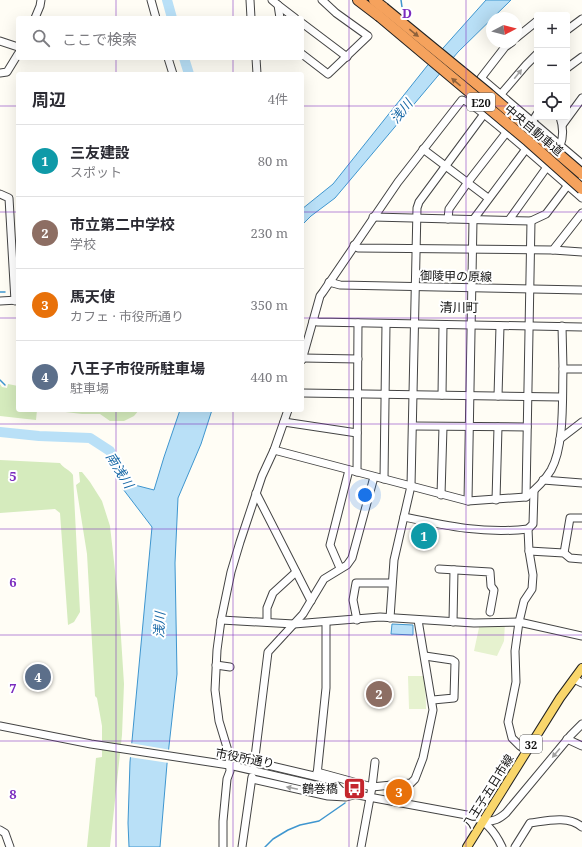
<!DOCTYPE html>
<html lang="ja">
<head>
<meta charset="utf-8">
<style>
  :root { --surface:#fff; --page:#f7f7f7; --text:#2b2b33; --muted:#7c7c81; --line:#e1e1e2; --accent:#c4262e }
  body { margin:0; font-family:"Noto Serif","Noto Sans JP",serif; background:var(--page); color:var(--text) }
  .controls { position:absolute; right:12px; top:12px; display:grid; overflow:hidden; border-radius:4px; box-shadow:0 4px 16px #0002 }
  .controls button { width:36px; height:36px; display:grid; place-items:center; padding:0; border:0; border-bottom:1px solid var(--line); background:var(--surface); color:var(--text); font:20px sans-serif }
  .compass { position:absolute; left:486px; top:12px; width:36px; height:36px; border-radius:50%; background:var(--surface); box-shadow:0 4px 16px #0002; rotate:83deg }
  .you { position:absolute; left:365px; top:495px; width:14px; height:14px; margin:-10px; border:3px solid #fff; border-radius:50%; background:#1a73e8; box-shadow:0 0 0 6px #1a73e833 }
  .badge { display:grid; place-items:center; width:26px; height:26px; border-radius:50%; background:var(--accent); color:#fff; font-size:13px; font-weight:700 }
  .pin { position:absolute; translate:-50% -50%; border:2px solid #fff; box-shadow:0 1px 4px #0006 }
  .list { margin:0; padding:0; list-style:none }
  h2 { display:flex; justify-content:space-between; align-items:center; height:52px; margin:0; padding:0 16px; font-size:17px }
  h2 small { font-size:13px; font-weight:400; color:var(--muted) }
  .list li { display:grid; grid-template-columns:26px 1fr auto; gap:12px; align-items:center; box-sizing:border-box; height:72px; padding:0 16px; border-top:1px solid var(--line) }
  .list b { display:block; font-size:15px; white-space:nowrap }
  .list p { margin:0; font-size:13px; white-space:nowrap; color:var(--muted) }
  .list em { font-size:13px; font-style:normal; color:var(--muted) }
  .icon { flex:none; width:22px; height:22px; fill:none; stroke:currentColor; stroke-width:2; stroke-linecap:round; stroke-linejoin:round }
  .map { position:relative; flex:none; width:582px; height:847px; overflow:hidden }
  .search { position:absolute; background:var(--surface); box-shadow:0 4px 16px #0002; left:16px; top:16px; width:288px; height:44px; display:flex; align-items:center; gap:10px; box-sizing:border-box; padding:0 14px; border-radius:4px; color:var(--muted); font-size:15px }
  .panel { position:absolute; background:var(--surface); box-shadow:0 4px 16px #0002; left:16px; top:72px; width:288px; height:340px; border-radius:4px }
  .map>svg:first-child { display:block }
  .green { fill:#d5ebbd }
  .pitch { fill:#e6f2cf }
  .water { fill:#b9e0f7; stroke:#3f96cf }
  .pier { fill:#fffdf5 }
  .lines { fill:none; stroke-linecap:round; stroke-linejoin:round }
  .stream { stroke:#3f96cf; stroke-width:1.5 }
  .river { stroke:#b9e0f7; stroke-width:10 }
  .minor-casing { stroke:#444; stroke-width:9 }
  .major-casing { stroke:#222; stroke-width:10 }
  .highway-casing { stroke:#222; stroke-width:12 }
  .minor { stroke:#fff; stroke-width:7 }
  .major { stroke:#f9d66b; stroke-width:8 }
  .highway { stroke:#f5a25d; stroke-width:10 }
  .highway-bridge-casing { stroke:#222; stroke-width:12; stroke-linecap:butt }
  .highway-bridge { stroke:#f5a25d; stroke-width:10 }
  .oneway { fill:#8e613b }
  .oneway2 { fill:#a0a0a0 }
  .grid { fill:none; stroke:#7b2cbf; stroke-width:1; stroke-opacity:0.55 }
  .labels { text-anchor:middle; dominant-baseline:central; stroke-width:4; stroke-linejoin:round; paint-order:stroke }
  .shield { fill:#fff; stroke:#585858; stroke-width:1 }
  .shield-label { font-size:11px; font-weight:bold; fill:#111 }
  .street-label { font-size:12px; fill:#111; stroke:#fff }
  .poi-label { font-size:12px; fill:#111; stroke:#fff; text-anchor:end }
  .water-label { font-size:13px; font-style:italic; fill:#1768a6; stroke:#fff }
  .neighbourhood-label { font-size:13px; fill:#111; stroke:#fff }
  .grid-label { font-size:13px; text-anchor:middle; font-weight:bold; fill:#7b2cbf; stroke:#fff; stroke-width:4; stroke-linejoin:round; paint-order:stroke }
</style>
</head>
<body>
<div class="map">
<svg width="582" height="847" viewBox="0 0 582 847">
  <rect width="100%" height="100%" fill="#fffdf5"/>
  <g class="green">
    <polygon points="0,384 2,387 7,388 8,384 18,386 18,410 37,410 36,420 0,416"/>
    <polygon points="38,410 139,410 134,416 124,421 110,421 100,414 82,414 57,411"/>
    <path d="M 0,460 L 60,463 C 63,468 70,470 73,475 L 80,612 L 74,622 L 68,625 L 60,513 L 55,509 L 0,513 Z"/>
    <polygon points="79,472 82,472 90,482 102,501 110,526 119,606 124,684 122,735 110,847 87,847 96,758 102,757 102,726 97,698 95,696 87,554 76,485 80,482"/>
  </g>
  <g class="pitch">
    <polygon points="505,622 504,641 497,656 474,651 480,623"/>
    <polygon points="408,676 425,676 426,709 409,709"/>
  </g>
  <g class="water">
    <polygon points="486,0 511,0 458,52 335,198 311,216 302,225 302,209 333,184 427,66"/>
    <polygon points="180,410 212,410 201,444 178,498 175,563 177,674 167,764 160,847 129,847 128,823 130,762 152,527 123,489 127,483 154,490 164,457"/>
    <polygon points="392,624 413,625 413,635 391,634"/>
  </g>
  <polygon class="pier" points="130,743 171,750 169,763 129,757"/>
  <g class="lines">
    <g class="stream">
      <polyline points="401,0 402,7"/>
      <polyline points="0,292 5,292"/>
      <polyline points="0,380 5,385"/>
      <polyline points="265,847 273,839 288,830 300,825 319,821 345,803"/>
    </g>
    <g class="river">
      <polyline points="167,0 172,18"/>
      <polyline points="184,58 189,74"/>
      <polyline points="0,432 39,436 90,438 110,451 127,483 135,494"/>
    </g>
    <defs>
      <g id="minor">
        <polyline points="151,0 156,18"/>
        <polyline points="250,0 251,18"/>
        <polyline points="272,0 278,5 280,18"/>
        <polyline points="278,5 295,18"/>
        <polyline points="35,18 40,6 41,0"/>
        <polyline points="302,23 347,57"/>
        <polyline points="567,30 582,19"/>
        <polyline points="516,38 537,21"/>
        <polyline points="0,41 18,47"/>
        <polyline points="512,42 505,47 481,78 582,164"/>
        <polyline points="302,54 328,74 368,36 336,13 322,0"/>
        <polyline points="168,58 173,74"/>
        <polyline points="256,58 257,74"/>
        <polyline points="567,68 582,57"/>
        <polyline points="0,73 7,72 18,54"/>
        <polyline points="532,122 537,114"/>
        <polyline points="563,124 582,98"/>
        <path d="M 560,146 C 564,136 563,126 560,117"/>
        <polyline points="423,149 488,198"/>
        <polyline points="0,194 9,198 15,301"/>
        <polyline points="373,217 531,221 546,214 568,185"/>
        <polyline points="448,219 449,209 468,182 506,133"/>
        <polyline points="509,220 547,167"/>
        <polyline points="354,245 358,248 553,250 582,213"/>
        <polyline points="553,250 582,252"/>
        <polyline points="329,282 340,285 582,290"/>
        <polyline points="0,301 18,300"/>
        <polyline points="313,321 318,322 582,327"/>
        <polyline points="562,326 563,369"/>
        <polyline points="303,358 358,359"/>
        <path d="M 302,360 L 320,296 L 323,292 L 398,182 L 462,100 C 472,100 567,185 582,198"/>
        <polyline points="302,393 562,397"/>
        <polyline points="442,395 443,325"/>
        <polyline points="498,396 500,326"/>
        <polyline points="284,422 357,433"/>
        <polyline points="413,426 527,427"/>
        <polyline points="560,439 582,422"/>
        <path d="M 274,450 L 468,501 L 526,497 C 535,490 545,480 551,470 C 565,445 562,397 563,369 L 582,369"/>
        <polyline points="357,472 358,323"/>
        <polyline points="384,479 386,324"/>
        <polyline points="543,480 582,483"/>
        <polyline points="256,493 311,601"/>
        <polyline points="441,495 443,427"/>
        <polyline points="526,497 531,221"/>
        <polyline points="496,500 498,427"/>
        <polyline points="468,501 473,220 526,149"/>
        <path d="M 404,517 C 447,526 484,534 528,529"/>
        <polyline points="529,551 564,553 570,558 582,559"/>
        <polyline points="564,553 570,518 582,518"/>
        <polyline points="340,568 330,545 349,470"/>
        <polyline points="439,569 490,572 491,586 494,590 490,612"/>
        <polyline points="390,618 394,560 411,486 417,208 419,202 484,114 526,65 537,54"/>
        <polyline points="221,620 294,624 380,617 474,623 519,622 582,636"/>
        <polyline points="357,620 353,600 356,583 391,583"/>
        <polyline points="267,622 267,608 273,593 296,572"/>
        <polyline points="453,622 454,570"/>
        <polyline points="425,656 452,660 455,662 454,698 433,700"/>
        <polyline points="216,665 230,667"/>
        <polyline points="574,679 582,683"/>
        <path d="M 0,726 L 91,744 L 229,765 L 358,795 L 472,816 C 487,821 496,834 502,847"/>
        <polyline points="567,739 582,746"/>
        <polyline points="527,751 520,746 512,738 508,722 516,682 515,651 519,622 524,601 532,589 533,575 529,551 528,529 533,524 534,491"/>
        <polyline points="255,762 331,780 340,790"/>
        <polyline points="254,765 268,652 303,614 324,579 347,565 352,558 374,477"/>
        <polyline points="317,772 372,787 411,783 415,779 423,758 433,710 418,620"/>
        <polyline points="317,775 326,688 326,622"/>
        <polyline points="252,779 328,796 346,797 354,795"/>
        <path d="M 483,821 C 494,822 499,819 506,813 L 571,735 L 582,724"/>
        <polyline points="0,830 5,833 10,847"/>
        <polyline points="223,847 223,821 227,779 230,771 229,754 219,721 215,690 217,650 221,620 231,572 240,542 262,476 274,450 288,410"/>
        <polyline points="242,847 252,777"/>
        <polyline points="361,847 372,787 375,762"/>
        <path d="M 515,847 L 530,823 C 546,821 568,815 582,827"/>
      </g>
      <polyline id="major" points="467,847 560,698 582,668"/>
      <g id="highway">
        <polyline points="358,0 379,16"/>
        <polyline points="374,0 384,8"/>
      </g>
    </defs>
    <use href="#minor" class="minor-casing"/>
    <use href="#major" class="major-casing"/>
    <use href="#highway" class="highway-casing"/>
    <use href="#minor" class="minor"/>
    <use href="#major" class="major"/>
    <use href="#highway" class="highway"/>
    <defs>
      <g id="highway-bridge">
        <polyline points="384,8 489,94 582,174"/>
        <polyline points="379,16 528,141 582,189"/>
      </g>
    </defs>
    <use href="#highway-bridge" class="highway-bridge-casing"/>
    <use href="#highway-bridge" class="highway-bridge"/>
  </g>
  <defs><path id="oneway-solid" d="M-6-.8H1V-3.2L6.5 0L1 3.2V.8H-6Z"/></defs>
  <g class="oneway">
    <use href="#oneway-solid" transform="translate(414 33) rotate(39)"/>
    <use href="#oneway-solid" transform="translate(456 82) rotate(-140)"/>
  </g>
  <g class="oneway2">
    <use href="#oneway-solid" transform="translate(518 74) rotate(-51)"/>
    <use href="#oneway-solid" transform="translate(556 753) rotate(130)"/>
    <use href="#oneway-solid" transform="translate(292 788) rotate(-168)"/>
  </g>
  <path class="grid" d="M 116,0 L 116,18M 233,0 L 233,18M 349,0 L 349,847M 466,0 L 466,847M 116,58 L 116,74M 233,58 L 233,74M 0,106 L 18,106M 302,106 L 537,106M 567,106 L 582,106M 0,212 L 18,212M 302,212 L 582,212M 0,318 L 18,318M 302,318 L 582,318M 116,410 L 116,847M 233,410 L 233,847M 0,424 L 582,424M 0,529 L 582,529M 0,635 L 582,635M 0,741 L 582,741"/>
  <defs>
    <symbol id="bus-square" viewBox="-11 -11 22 22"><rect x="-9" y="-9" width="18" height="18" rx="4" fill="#c4262e" stroke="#fff"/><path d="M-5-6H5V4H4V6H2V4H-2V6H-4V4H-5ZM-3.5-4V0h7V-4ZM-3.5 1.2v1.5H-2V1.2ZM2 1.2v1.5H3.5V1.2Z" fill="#fff"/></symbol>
  </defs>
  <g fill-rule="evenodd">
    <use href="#bus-square" x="342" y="776" width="25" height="25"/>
  </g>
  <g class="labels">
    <g class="shield">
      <rect x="467" y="93" width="28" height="18" rx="3"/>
      <rect x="520" y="735" width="22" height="18" rx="3"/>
    </g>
    <g class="shield-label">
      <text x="481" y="102">E20</text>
      <text x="531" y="744">32</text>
    </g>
    <g class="street-label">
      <text transform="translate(534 130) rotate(40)">中央自動車道</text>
      <text transform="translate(456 276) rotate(1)">御陵甲の原線</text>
      <text transform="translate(245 758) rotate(11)">市役所通り</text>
      <text transform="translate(488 791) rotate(-58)">八王子五日市線</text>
    </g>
    <g class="poi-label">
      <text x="338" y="788">鶴巻橋</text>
    </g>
    <g class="water-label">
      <text transform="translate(401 111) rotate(-51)">浅川</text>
      <text transform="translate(120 470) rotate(58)">南浅川</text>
      <text transform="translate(159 625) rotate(-87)">浅川</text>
    </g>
    <g class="neighbourhood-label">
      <text x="459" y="307">清川町</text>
    </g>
  </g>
  <g class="grid-label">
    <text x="407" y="18">D</text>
    <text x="13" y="481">5</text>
    <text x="13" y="587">6</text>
    <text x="13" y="693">7</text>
    <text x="13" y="799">8</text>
  </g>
</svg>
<div class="controls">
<button>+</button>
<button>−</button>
<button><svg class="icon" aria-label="locate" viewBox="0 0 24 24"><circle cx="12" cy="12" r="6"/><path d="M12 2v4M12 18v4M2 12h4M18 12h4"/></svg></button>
</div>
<svg class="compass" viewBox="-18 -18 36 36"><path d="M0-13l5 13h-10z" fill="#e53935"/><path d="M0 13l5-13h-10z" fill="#7c7c81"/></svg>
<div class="you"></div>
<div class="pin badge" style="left:424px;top:536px;background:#0f9aa8">1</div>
<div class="pin badge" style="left:379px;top:694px;background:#8d6e63">2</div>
<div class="pin badge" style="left:399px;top:792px;background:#e8710a">3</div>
<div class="pin badge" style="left:38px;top:677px;background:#5c6f8a">4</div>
<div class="search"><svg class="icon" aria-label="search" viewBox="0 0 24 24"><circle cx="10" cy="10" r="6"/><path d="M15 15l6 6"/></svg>ここで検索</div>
<section class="panel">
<h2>周辺<small>4件</small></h2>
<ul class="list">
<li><span class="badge" style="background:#0f9aa8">1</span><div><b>三友建設</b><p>スポット</p></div><em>80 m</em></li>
<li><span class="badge" style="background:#8d6e63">2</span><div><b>市立第二中学校</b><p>学校</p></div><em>230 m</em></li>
<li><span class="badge" style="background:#e8710a">3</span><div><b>馬天使</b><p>カフェ · 市役所通り</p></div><em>350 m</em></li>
<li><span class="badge" style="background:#5c6f8a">4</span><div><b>八王子市役所駐車場</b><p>駐車場</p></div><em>440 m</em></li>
</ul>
</section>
</div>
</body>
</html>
